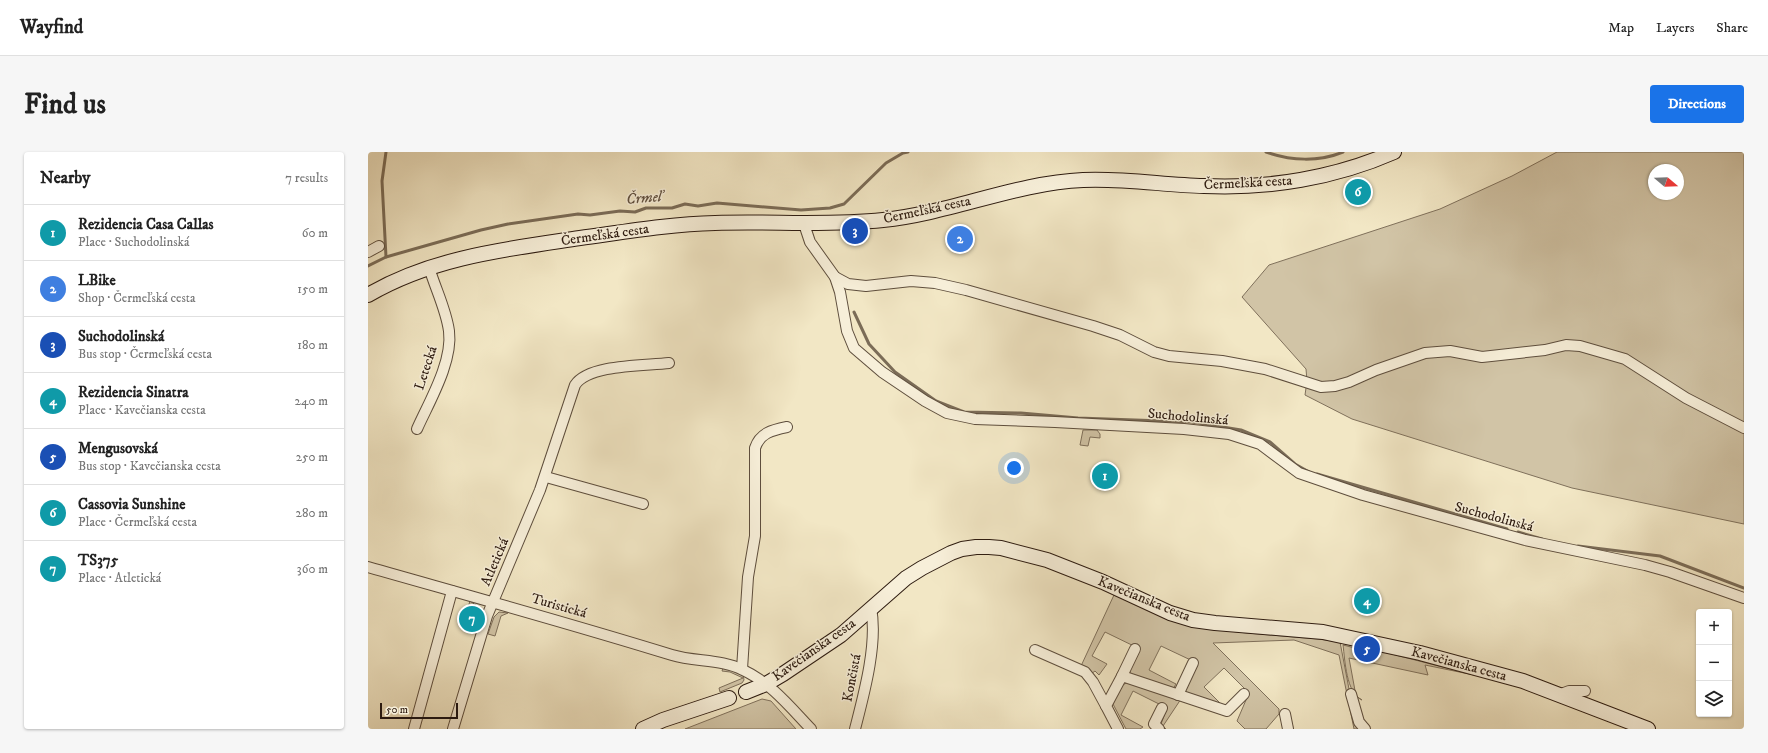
<!DOCTYPE html>
<html lang="en">
<head>
<meta charset="utf-8">
<style>
  :root { --surface:#fff; --page:#f6f6f6; --text:#222; --muted:#767676; --line:#e0e0e0; --accent:#1a73e8 }
  body { margin:0; font-family:"IM FELL DW Pica",serif; background:var(--page); color:var(--text) }
  .controls { position:absolute; right:12px; bottom:12px; display:grid; overflow:hidden; border-radius:4px; box-shadow:0 1px 3px #0004 }
  .controls button { width:36px; height:36px; display:grid; place-items:center; padding:0; border:0; border-bottom:1px solid var(--line); background:var(--surface); color:var(--text); font:20px sans-serif }
  .compass { position:absolute; left:1280px; top:12px; width:36px; height:36px; border-radius:50%; background:var(--surface); box-shadow:0 1px 3px #0004; rotate:109deg }
  .scale { position:absolute; left:12px; bottom:10px; width:78px; box-sizing:border-box; padding-left:4px; border:2px solid #2d1b10; border-top:0; font-size:11px; line-height:14px; white-space:nowrap; color:#2d1b10; -webkit-text-stroke:3px #f7efd9; paint-order:stroke }
  .you { position:absolute; left:646px; top:316px; width:14px; height:14px; margin:-10px; border:3px solid #fff; border-radius:50%; background:#1a73e8; box-shadow:0 0 0 6px #1a73e833 }
  .badge { display:grid; place-items:center; width:26px; height:26px; border-radius:50%; background:var(--accent); color:#fff; font-size:13px; font-weight:700 }
  .pin { position:absolute; translate:-50% -50%; border:2px solid #fff; box-shadow:0 1px 4px #0006 }
  .list { margin:0; padding:0; list-style:none }
  h2 { display:flex; justify-content:space-between; align-items:center; height:52px; margin:0; padding:0 16px; font-size:17px }
  h2 small { font-size:13px; font-weight:400; color:var(--muted) }
  .list li { display:grid; grid-template-columns:26px 1fr auto; gap:12px; align-items:center; box-sizing:border-box; height:56px; padding:0 16px; border-top:1px solid var(--line) }
  .list b { display:block; font-size:15px; white-space:nowrap }
  .list p { margin:0; font-size:13px; white-space:nowrap; color:var(--muted) }
  .list em { font-size:13px; font-style:normal; color:var(--muted) }
  .icon { flex:none; width:22px; height:22px; fill:none; stroke:currentColor; stroke-width:2; stroke-linecap:round; stroke-linejoin:round }
  .map { position:relative; flex:none; width:1376px; height:577px; overflow:hidden; border-radius:4px }
  header { display:flex; align-items:center; gap:24px; box-sizing:border-box; height:56px; padding:0 20px; background:var(--surface); border-bottom:1px solid var(--line) }
  header strong { font-size:19px }
  nav { display:flex; gap:22px; margin-inline-start:auto; font-size:14px }
  .intro { display:flex; align-items:center; justify-content:space-between; box-sizing:border-box; height:96px; padding:0 24px }
  h1 { margin:0; font-size:28px }
  .button { padding:10px 18px; border-radius:4px; background:var(--accent); color:#fff; font-size:14px; font-weight:700 }
  main { display:flex; gap:24px; padding:0 24px }
  aside { flex:1; background:var(--surface); border-radius:4px; box-shadow:0 1px 3px #0004 }
  .map>svg:first-child { display:block }
  .green { fill:#d1c4a6; stroke:#7f705b; fill-rule:evenodd }
  .lines { fill:none; stroke-linecap:round; stroke-linejoin:round }
  .stream { stroke:#7b6c57; stroke-width:3 }
  .street-casing { stroke:#5e4e3d; stroke-width:12 }
  .secondary-casing { stroke:#2d1b10; stroke-width:16 }
  .street { stroke:#f7efd9; stroke-width:10 }
  .secondary { stroke:#f7efd9; stroke-width:14 }
  .labels { text-anchor:middle; dominant-baseline:central; stroke-width:3; stroke-linejoin:round; paint-order:stroke }
  .street-label { font-size:14px; fill:#2d1b10; stroke:#f7efd9 }
  .water-label { font-size:15px; font-style:italic; fill:#615140; stroke:#f7efd9 }
</style>
</head>
<body>
<header>
<strong>Wayfind</strong>
<nav><a>Map</a><a>Layers</a><a>Share</a></nav>
</header>
<div class="intro"><h1>Find us</h1><a class="button">Directions</a></div>
<main>
<aside>
<h2>Nearby<small>7 results</small></h2>
<ul class="list">
<li><span class="badge" style="background:#0f9aa8">1</span><div><b>Rezidencia Casa Callas</b><p>Place · Suchodolinská</p></div><em>60 m</em></li>
<li><span class="badge" style="background:#3f7fe0">2</span><div><b>LBike</b><p>Shop · Čermeľská cesta</p></div><em>150 m</em></li>
<li><span class="badge" style="background:#1a4fb4">3</span><div><b>Suchodolinská</b><p>Bus stop · Čermeľská cesta</p></div><em>180 m</em></li>
<li><span class="badge" style="background:#0f9aa8">4</span><div><b>Rezidencia Sinatra</b><p>Place · Kavečianska cesta</p></div><em>240 m</em></li>
<li><span class="badge" style="background:#1a4fb4">5</span><div><b>Mengusovská</b><p>Bus stop · Kavečianska cesta</p></div><em>250 m</em></li>
<li><span class="badge" style="background:#0f9aa8">6</span><div><b>Cassovia Sunshine</b><p>Place · Čermeľská cesta</p></div><em>280 m</em></li>
<li><span class="badge" style="background:#0f9aa8">7</span><div><b>TS375</b><p>Place · Atletická</p></div><em>360 m</em></li>
</ul>
</aside>
<div class="map">
<svg width="1376" height="577" viewBox="0 0 1376 577">
  <rect width="100%" height="100%" fill="#f2e7c5"/>
  <filter id="stains"><feTurbulence type="fractalNoise" baseFrequency=".005" numOctaves="4"/><feColorMatrix values="0 0 0 0 .2 0 0 0 0 .09 0 0 0 0 .02 0 0 0 .5 -.17"/></filter>
  <radialGradient id="worn" r=".72"><stop offset=".6" stop-color="#630" stop-opacity="0"/><stop offset="1" stop-color="#630" stop-opacity=".3"/></radialGradient>
  <g class="green">
    <path d="M 1189,0 L 1376,0 L 1376,372 L 1204,336 L 984,267 L 937,243 L 939,229 L 938,217 L 874,145 L 901,113 L 1072,57 L 1144,24 ZM 1286,18 L 1310,18 L 1310,42 L 1286,42 Z"/>
    <polygon points="715,278 729,278 732,282 732,286 722,285 720,294 712,293"/>
    <polygon points="746,443 826,475 879,481 950,487 972,490 986,563 993,577 986,577 971,503 926,488 845,491 911,557 911,562 898,577 877,577 869,569 881,541 856,516 836,535 854,553 818,541 817,539 829,511 793,494 781,518 804,530 808,532 805,537 762,522 762,517 772,497 737,480 724,504 739,512 731,523 727,519 723,522 713,514"/>
    <polygon points="102,449 109,454 112,461 108,476 95,471"/>
    <polygon points="131,460 140,461 133,464 127,484 120,482 126,465"/>
    <path d="M 975,493 L 999,499 L 1000,496 L 1106,523 L 1057,513 L 1060,523 L 981,506 L 988,544 L 994,548 C 978,541 977,508 975,493 Z"/>
    <polygon points="355,516 375,522 376,528 374,531 352,540 351,536 375,526 362,520 354,519"/>
    <polygon points="760,530 813,547 795,574 798,577 795,577 793,572 799,556 765,539 753,563 775,575 772,577 758,577 745,552 753,534"/>
    <polygon points="394,547 403,549 428,577 317,577"/>
  </g>
  <g class="lines">
    <g class="stream">
      <path d="M 898,0 C 923,9 951,10 975,0"/>
      <polyline points="18,105 14,29 18,0"/>
      <polyline points="0,114 18,105 113,78 140,72 210,62 222,63 252,59 267,60 278,56 304,56 317,52 330,54 349,51 433,58 462,56 476,52 518,11 535,1 540,0"/>
      <polyline points="486,160 501,192 527,220 568,249 596,260 653,261 710,266 824,270 873,278 902,290 927,312 941,320"/>
      <polyline points="949,322 1139,377"/>
      <polyline points="1150,380 1174,387"/>
      <polyline points="1210,394 1292,404 1376,436"/>
    </g>
    <defs>
      <g id="street">
        <polyline points="436,72 442,90 467,125 472,140 479,179 486,196 514,220 557,249 579,261 607,267 687,270 816,277 861,282 892,292 931,321 995,343 1157,388 1277,413 1302,420 1376,446"/>
        <polyline points="0,100 11,94"/>
        <polyline points="467,125 480,132 498,134 543,129 567,131 598,138 725,174 752,183 786,200 801,204 854,209 897,217 953,235 967,234 981,230 1008,218 1057,201 1082,199 1114,205 1177,198 1198,193 1212,194 1257,207 1318,246 1376,276"/>
        <path d="M 49,277 C 61,250 85,210 81,179 C 78,157 67,136 61,115"/>
        <polyline points="178,325 275,352"/>
        <path d="M 0,415 C 102,444 204,472 304,503 C 327,510 354,507 375,518 C 403,531 422,555 443,577"/>
        <polyline points="667,498 717,520 725,530 738,554"/>
        <path d="M 374,517 L 380,425 L 387,384 L 387,296 C 392,281 404,278 419,275"/>
        <polyline points="754,524 767,497"/>
        <polyline points="983,542 991,570 997,577"/>
        <polyline points="1193,542 1201,539 1217,539"/>
        <polyline points="810,543 825,511"/>
        <polyline points="917,562 920,577"/>
        <polyline points="46,577 84,439"/>
        <path d="M 85,577 L 119,464 L 172,338 L 207,233 C 221,212 277,214 301,211"/>
        <path d="M 487,577 C 496,542 510,491 503,456"/>
        <polyline points="750,577 738,554 754,524 859,559 876,542"/>
        <polyline points="791,577 786,572 794,556"/>
      </g>
      <g id="secondary">
        <path d="M 0,143 C 65,105 139,97 212,86 C 256,80 302,72 347,71 C 403,69 459,74 515,68 C 583,61 647,31 715,28 C 756,26 796,33 836,34 C 900,37 967,26 1026,0"/>
        <polyline points="378,540 398,532 415,522 473,483 538,426 554,416 583,401 594,397 608,395 621,395 633,396 679,408 735,430 802,461 825,468 847,471 955,480 1052,501 1155,529 1280,577"/>
        <polyline points="275,577 295,568 361,546"/>
      </g>
    </defs>
    <use href="#street" class="street-casing"/>
    <use href="#secondary" class="secondary-casing"/>
    <use href="#street" class="street"/>
    <use href="#secondary" class="secondary"/>
  </g>
  <g class="labels">
    <g class="street-label">
      <text transform="translate(880 31) rotate(-3)">Čermeľská cesta</text>
      <text transform="translate(559 58) rotate(-12)">Čermeľská cesta</text>
      <text transform="translate(237 83) rotate(-8)">Čermeľská cesta</text>
      <text transform="translate(58 216) rotate(-72)">Letecká</text>
      <text transform="translate(820 265) rotate(5)">Suchodolinská</text>
      <text transform="translate(1126 365) rotate(15)">Suchodolinská</text>
      <text transform="translate(127 410) rotate(-67)">Atletická</text>
      <text transform="translate(776 447) rotate(22)">Kavečianska cesta</text>
      <text transform="translate(191 454) rotate(16)">Turistická</text>
      <text transform="translate(446 498) rotate(-35)">Kavečianska cesta</text>
      <text transform="translate(1091 512) rotate(15)">Kavečianska cesta</text>
      <text transform="translate(484 526) rotate(-79)">Končistá</text>
    </g>
    <g class="water-label">
      <text transform="translate(276 46) rotate(-5)">Črmeľ</text>
    </g>
  </g>
  <rect width="100%" height="100%" filter="url(#stains)"/>
  <rect width="100%" height="100%" fill="url(#worn)"/>
</svg>
<div class="controls">
<button>+</button>
<button>−</button>
<button><svg class="icon" aria-label="layers" viewBox="0 0 24 24"><path d="M12 4l9 5-9 5-9-5zM3 14l9 5 9-5"/></svg></button>
</div>
<svg class="compass" viewBox="-18 -18 36 36"><path d="M0-13l5 13h-10z" fill="#e53935"/><path d="M0 13l5-13h-10z" fill="#767676"/></svg>
<div class="scale">50 m</div>
<div class="you"></div>
<div class="pin badge" style="left:737px;top:324px;background:#0f9aa8">1</div>
<div class="pin badge" style="left:592px;top:87px;background:#3f7fe0">2</div>
<div class="pin badge" style="left:487px;top:79px;background:#1a4fb4">3</div>
<div class="pin badge" style="left:999px;top:449px;background:#0f9aa8">4</div>
<div class="pin badge" style="left:999px;top:497px;background:#1a4fb4">5</div>
<div class="pin badge" style="left:990px;top:40px;background:#0f9aa8">6</div>
<div class="pin badge" style="left:104px;top:467px;background:#0f9aa8">7</div>
</div>
</main>
</body>
</html>
